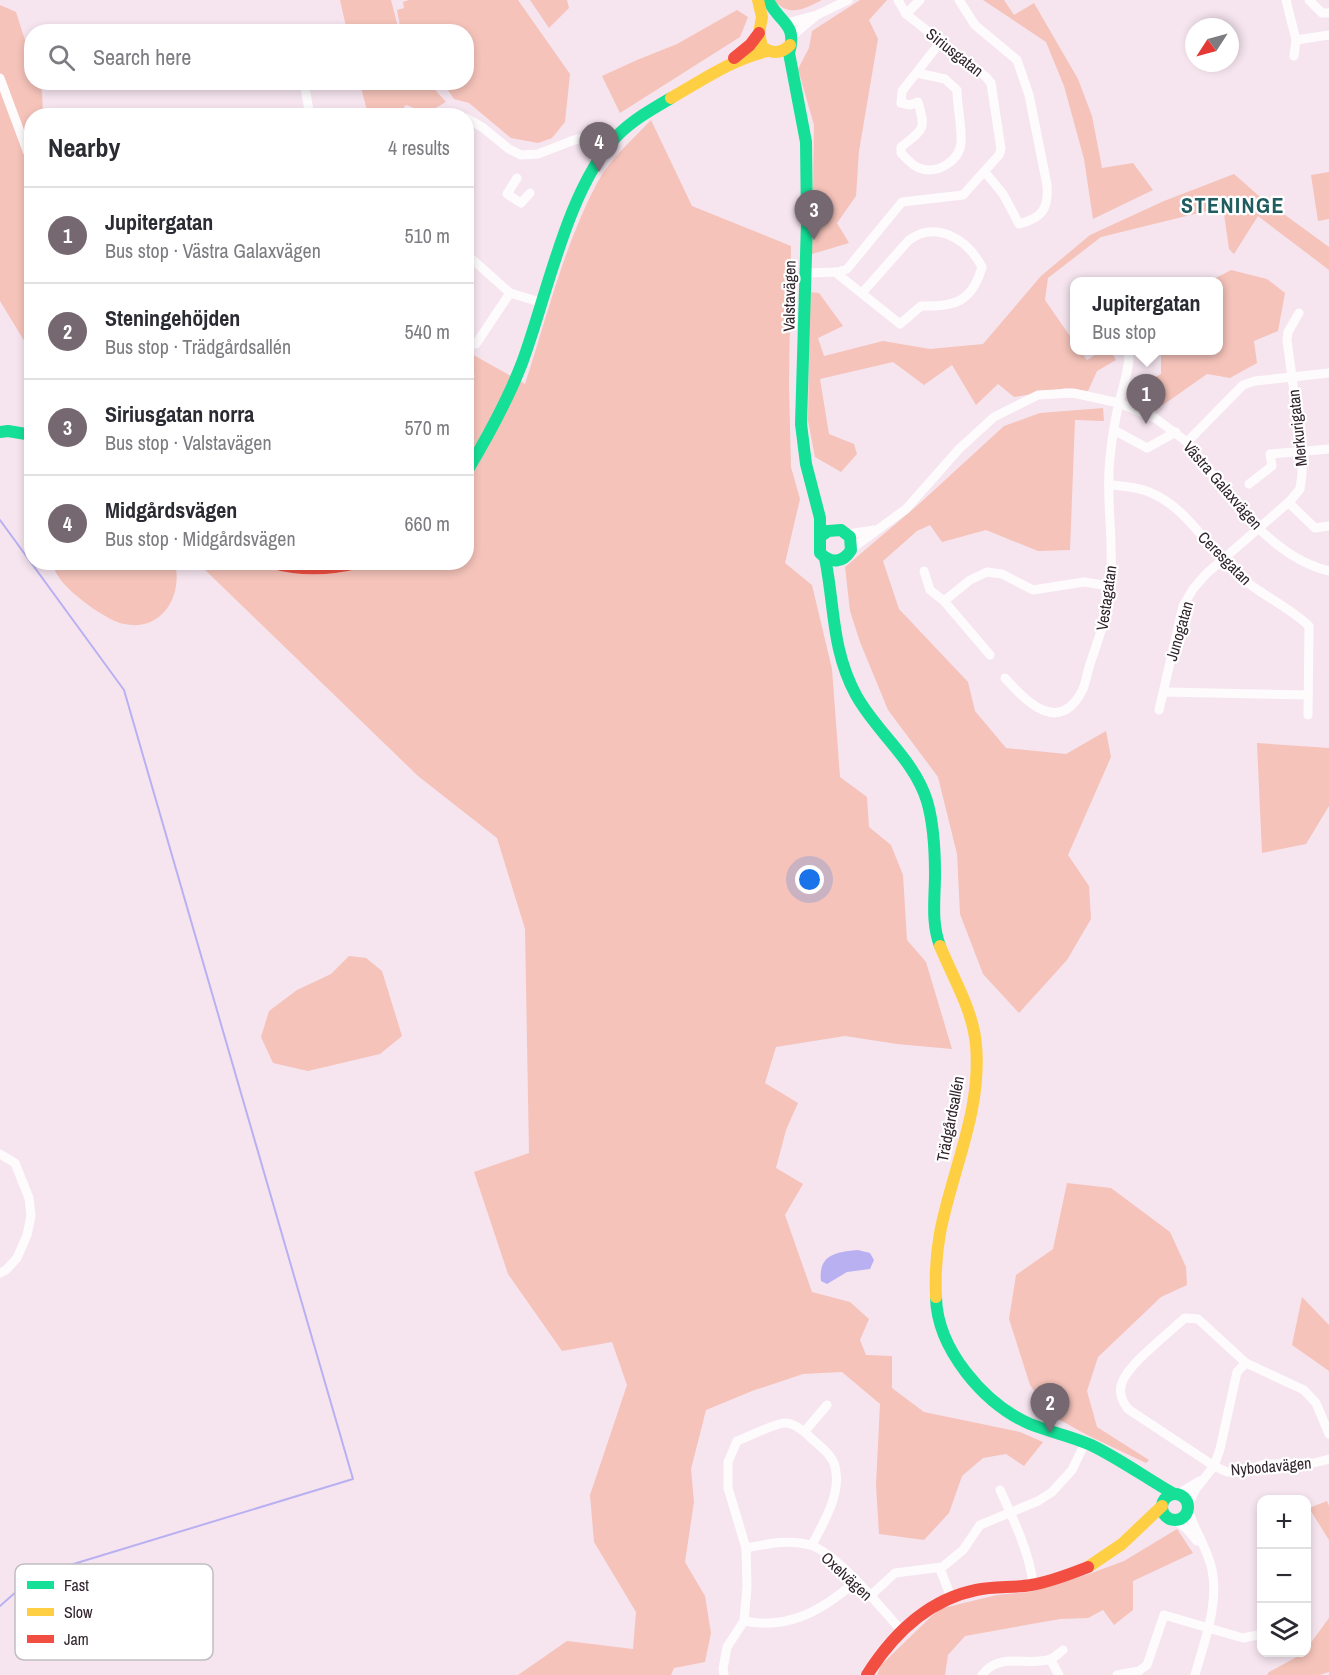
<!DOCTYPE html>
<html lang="en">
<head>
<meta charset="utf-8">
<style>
  :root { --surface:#fff; --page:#f7f7f7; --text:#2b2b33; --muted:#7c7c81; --line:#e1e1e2; --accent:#766870 }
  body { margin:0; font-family:"Archivo Narrow",sans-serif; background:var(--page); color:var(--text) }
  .controls { position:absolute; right:18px; bottom:18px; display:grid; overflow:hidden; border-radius:12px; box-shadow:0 3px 9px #0003 }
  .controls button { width:54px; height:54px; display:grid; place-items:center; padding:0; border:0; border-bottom:2px solid var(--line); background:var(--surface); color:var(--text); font:30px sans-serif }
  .compass { position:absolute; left:1185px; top:18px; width:54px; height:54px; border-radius:50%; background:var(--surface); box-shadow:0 3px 9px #0003; rotate:234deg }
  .you { position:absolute; left:810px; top:880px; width:21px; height:21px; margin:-15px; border:4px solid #fff; border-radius:50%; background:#1a73e8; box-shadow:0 0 0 9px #1a73e833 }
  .badge { display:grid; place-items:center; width:39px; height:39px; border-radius:50%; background:var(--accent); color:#fff; font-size:20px; font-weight:700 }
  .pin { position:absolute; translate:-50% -50px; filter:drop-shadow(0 2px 3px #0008) }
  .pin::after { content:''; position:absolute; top:32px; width:21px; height:18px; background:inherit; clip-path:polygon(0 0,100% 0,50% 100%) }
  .popup { position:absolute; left:1070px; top:277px; width:153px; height:78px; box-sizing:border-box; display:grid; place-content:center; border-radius:12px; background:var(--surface); filter:drop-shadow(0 2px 4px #0005); font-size:20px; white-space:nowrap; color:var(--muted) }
  .popup b { font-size:22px; color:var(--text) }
  .popup::after { content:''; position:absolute; left:50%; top:100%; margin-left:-12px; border:12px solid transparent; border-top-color:var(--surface) }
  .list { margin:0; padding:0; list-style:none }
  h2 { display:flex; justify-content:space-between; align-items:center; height:78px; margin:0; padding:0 24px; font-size:26px }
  h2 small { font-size:20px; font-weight:400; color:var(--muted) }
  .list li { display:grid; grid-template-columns:39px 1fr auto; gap:18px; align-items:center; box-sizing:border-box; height:96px; padding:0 24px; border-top:2px solid var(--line) }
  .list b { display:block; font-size:22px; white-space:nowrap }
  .list p { margin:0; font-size:20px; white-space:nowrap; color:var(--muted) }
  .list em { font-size:20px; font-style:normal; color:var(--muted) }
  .icon { flex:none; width:33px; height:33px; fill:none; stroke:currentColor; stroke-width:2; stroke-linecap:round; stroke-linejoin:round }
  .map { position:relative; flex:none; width:1329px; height:1675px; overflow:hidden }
  .search { position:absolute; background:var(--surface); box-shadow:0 3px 9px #0003; left:24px; top:24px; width:450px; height:66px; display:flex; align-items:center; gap:15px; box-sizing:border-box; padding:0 21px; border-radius:24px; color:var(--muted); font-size:22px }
  .panel { position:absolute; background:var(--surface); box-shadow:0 3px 9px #0003; left:24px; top:108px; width:450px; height:462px; border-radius:24px }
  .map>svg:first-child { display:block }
  .green { fill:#f5c3ba }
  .water { fill:#b9b0f2 }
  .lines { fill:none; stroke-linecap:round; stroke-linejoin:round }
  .stream { stroke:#b9b0f2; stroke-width:2 }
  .street { stroke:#fefbfd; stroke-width:9 }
  .fast { stroke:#16e098; stroke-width:12 }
  .slow { stroke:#ffcf43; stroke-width:12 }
  .jam { stroke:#f24e42; stroke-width:12 }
  .labels { text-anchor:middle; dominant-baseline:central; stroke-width:4.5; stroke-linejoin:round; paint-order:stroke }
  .street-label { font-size:16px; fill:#31242c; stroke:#fff }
  .district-label { font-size:22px; font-weight:bold; letter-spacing:1.5px; fill:#215c5f; stroke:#fff }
  .key { fill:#fff; stroke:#c1bdc0; stroke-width:1.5 }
  .key-label { font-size:16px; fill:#31242c }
</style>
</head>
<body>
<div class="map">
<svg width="1329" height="1675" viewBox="0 0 1329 1675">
  <rect width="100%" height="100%" fill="#f6e5ef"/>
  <g class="green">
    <polygon points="340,0 391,0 399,31 347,31"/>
    <polygon points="409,0 518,0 570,74 565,122 552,138 538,143 511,138 469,103 454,99 443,83 466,82 466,32 401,31 397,10 404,8 403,2"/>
    <polygon points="530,0 567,0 569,8 549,28"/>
    <path d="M 773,0 L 822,0 C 802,10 790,17 773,0 Z"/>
    <polygon points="860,0 887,0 869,20 878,39 859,151 856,196 837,223 849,243 812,254 814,125 798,69 809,48 812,31"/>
    <polygon points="983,0 1004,0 1014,15 1034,3 1078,79 1092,116 1102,168 1133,163 1153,190 1093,219 1084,159 1064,86 1046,42"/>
    <polygon points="0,5 16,12 31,59 32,82 39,83 42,92 43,115 32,116 31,352 0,301"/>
    <polygon points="737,10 748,17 740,37 620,113 602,76 637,60 677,44"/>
    <polygon points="360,83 429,83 446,102 427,113 406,105 397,115 368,115"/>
    <path d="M 651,120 L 692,206 L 791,246 L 789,385 L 791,467 L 800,499 L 785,563 L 812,585 L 832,669 L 840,777 L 867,797 L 869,827 L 891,845 L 903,875 L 907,940 L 926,962 L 952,1049 L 897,1044 L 845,1036 L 776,1047 L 765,1083 L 798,1103 L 786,1130 L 776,1168 L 803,1184 L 785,1215 L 812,1292 L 850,1302 L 869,1319 L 860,1340 L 866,1355 L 892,1356 L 892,1388 L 924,1412 L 1020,1432 L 1043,1442 L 1024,1466 L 1006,1454 L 983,1458 L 962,1476 L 949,1513 L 924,1540 L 879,1534 L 876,1485 L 880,1404 L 842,1372 L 803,1374 L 752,1391 L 706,1410 L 691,1469 L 694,1502 L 685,1562 L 705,1596 L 711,1633 L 705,1662 L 674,1668 L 671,1675 L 518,1675 L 567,1641 L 633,1649 L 636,1612 L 594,1542 L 590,1495 L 627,1385 L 612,1342 L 562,1351 L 508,1274 L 474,1172 L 529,1153 L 525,929 L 497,838 L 418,776 L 198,563 L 466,562 L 466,385 L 475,376 C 468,368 464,363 470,353 L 525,384 C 547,316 564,246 597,183 C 610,159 632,140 651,120 Z"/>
    <polygon points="1329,172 1329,219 1318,221 1311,175"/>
    <polygon points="1234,174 1259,196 1329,247 1329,270 1258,216 1234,254 1229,249 1223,207 1101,237 1048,278 1045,300 1074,342 1074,350 1080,351 1087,360 1101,351 1111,351 1116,360 1097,371 1088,391 1066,388 1014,397 998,384 976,405 952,365 924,385 893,362 820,379 829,434 854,444 857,454 841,472 815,457 808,421 810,292 819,293 843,326 818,338 824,356 883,341 930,349 983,344 1041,276 1090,235 1164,201"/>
    <polygon points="1231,270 1267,279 1285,293 1278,331 1254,341 1257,363 1230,378 1207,374 1163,405 1156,408 1133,398 1133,389 1161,374 1161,351 1218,350 1218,282 1210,281"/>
    <polygon points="1103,408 1104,421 1075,420 1070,550 1038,551 986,530 942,542 930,525 917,531 883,561 899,609 968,682 975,711 1006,748 1066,754 1106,731 1111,757 1068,855 1089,886 1091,919 1067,960 1019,1013 983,974 960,914 957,854 938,777 888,710 860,642 850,611 845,567 919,504 1004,426 1040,413"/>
    <path d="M 51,563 L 175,563 C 183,596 162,632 124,624 C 108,621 77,598 66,586 C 59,579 55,571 51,563 Z"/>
    <polygon points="1257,743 1329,748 1329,806 1306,844 1262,853"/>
    <polygon points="349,956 366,958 382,971 402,1036 380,1054 308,1071 273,1063 261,1037 269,1011 297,990 331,974"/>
    <polygon points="1067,1183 1111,1188 1170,1232 1186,1267 1187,1285 1161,1297 1098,1357 1087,1391 1097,1427 1149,1460 1146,1463 1087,1435 1053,1416 1030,1385 1009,1319 1016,1275 1053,1249"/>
    <polygon points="1302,1297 1329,1325 1329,1371 1292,1345"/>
    <polygon points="1327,1501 1329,1506 1329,1540 1309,1508"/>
    <polygon points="1177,1529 1193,1553 1133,1581 1133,1610 1114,1625 1103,1610 1088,1618 1060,1619 965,1636 948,1655 945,1675 877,1675 881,1665 939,1609 997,1595 1030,1592 1089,1574 1124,1561"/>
    <polygon points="1329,1618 1329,1672 1319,1675 1267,1675 1269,1672 1306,1652 1307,1648"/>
  </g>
  <path class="water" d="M 858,1250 L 870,1253 L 874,1260 L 870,1269 L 847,1272 L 827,1284 L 821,1281 C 818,1254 837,1252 858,1250 Z"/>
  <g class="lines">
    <polyline class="stream" points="0,520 124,690 353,1479 34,1576 0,1606"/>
    <g class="street">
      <path d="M 959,0 L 975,25 L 1017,60 L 1029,95 L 1047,185 C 1049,209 1042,218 1019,224 L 1003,194 L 985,172"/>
      <polyline points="1286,0 1296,40 1329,35"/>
      <polyline points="1309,0 1322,13 1329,13"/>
      <polyline points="906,14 920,0"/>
      <polyline points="787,23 817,15 848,0"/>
      <polyline points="793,35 817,15"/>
      <polyline points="1294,56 1296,40"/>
      <path d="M 917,73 L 945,79 L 957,90 C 957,107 962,125 961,142 C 960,161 937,175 919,168 C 913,166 906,158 901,153 L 901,147 C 924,129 926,130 918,102 L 910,105 L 901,103 L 902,91 L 942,40"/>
      <polyline points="0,78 32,164"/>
      <polyline points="304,82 310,116"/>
      <polyline points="466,118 482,127 509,149 521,155 538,154 574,140 583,138 606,151"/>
      <polyline points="517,178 507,194 521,203 530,193"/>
      <polyline points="466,257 473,260 510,293"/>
      <path d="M 835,272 L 900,324 L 921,306 C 955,307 972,302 982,267 C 968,240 937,220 909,240 L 862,293"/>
      <polyline points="806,273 838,272 847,269 902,202 963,195 999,155 1001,149 991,83 986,77 906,14 898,0"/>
      <polyline points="466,341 476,344 510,293 543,303"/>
      <polyline points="1114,430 1147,448 1176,432"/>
      <polyline points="1187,442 1243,385 1255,381 1329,373"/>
      <polyline points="1249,484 1272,466 1270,454 1329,449"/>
      <path d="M 1109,485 C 1122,486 1137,487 1149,492 C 1189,508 1207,549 1239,576 C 1261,595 1288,606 1309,626 L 1308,715"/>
      <polyline points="1289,503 1315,528 1329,526"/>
      <polyline points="848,534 874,530"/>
      <path d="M 851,549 L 906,509 L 959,449 L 994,417 L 1038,395 L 1073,393 L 1119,403 L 1155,418 L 1187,442 C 1226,490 1267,556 1329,571"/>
      <polyline points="924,571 930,590 944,601 970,580 987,572 1002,574 1033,590 1084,582 1110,586"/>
      <polyline points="944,601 990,655"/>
      <path d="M 1005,678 C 1026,702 1059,735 1082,691 C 1086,683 1087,673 1090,664 C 1099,638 1108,613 1110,585 C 1115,543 1105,500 1110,458 C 1112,438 1115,418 1120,399 C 1124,383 1130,367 1129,350"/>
      <polyline points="1164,692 1308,695"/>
      <polyline points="1159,710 1183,606 1193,589 1206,574 1290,501 1300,489 1302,474 1302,452 1287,340 1288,332 1299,313"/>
      <polyline points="0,1154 15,1163 29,1198 31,1216 27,1235 17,1258 6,1270 0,1273"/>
      <polyline points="805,1431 827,1405"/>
      <path d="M 1329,1434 L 1316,1403 L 1304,1390 L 1246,1363 L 1198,1319 L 1185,1318 L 1178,1324 C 1164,1337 1127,1366 1122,1383 C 1118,1392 1122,1401 1128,1409 L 1214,1466 L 1227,1472 L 1240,1472 L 1265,1464 L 1314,1463 L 1329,1459"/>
      <path d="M 1000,1490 C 1013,1518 1030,1554 1033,1584"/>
      <polyline points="1178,1494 1199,1481"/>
      <polyline points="1188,1505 1195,1490 1214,1466 1220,1449 1237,1372 1246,1363"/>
      <path d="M 1188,1509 C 1194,1530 1208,1549 1212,1570 C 1219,1605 1204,1642 1195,1675"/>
      <polyline points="1174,1519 1187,1529 1197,1541"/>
      <path d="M 746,1548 C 767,1544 789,1539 810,1545 C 837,1553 881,1608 901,1630"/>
      <polyline points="870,1596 895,1573 942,1567"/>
      <polyline points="951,1597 940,1569 963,1550 980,1525 1038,1501 1052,1492 1072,1470 1085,1443"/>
      <path d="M 744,1621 C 789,1630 823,1610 856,1581"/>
      <polyline points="1050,1659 1059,1675"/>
      <path d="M 724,1675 L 723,1669 L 727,1647 L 744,1621 L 747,1587 L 746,1548 L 728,1488 L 728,1462 L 737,1441 C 748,1437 775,1423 785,1423 C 795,1423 805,1432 812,1439 C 820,1446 833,1456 835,1467 C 842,1494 823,1523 812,1545"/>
      <path d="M 982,1675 C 999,1651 1028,1667 1051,1659 C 1055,1657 1059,1653 1063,1650"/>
      <polyline points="1117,1675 1139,1671 1147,1665 1164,1615 1243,1638 1262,1634"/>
    </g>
    <g class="fast">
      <path d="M 768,0 C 779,23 798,23 789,53 L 806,142 L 807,222 L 801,424 L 806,464 L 820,518 L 820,553 C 831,564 843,563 851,550 L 850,537 L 841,530 L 828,531 L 821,536"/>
      <polyline points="0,432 8,431 32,435"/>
      <path d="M 466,473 C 487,438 507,402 522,363 C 547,296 567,190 616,137 C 631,121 652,109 671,98"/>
      <path d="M 825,558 C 835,607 831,648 856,695 C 877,733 914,759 927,801 C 934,825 935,850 935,874 C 935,899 931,922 940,946"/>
      <path d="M 936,1297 C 937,1349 984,1404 1030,1424 C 1050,1432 1071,1436 1091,1445 C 1120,1459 1146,1478 1174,1494"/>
      <circle cx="1175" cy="1507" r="13"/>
    </g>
    <g class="slow">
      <path d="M 758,0 L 762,17 L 759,33 L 762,47 C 772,54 781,54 790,45"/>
      <path d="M 671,98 C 703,80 732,59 768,51"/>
      <path d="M 936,1297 C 935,1275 936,1255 940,1233 C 952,1170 982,1111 976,1045 C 973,1010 953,978 940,946"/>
      <polyline points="1088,1567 1122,1544 1162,1506"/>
    </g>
    <g class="jam">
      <polyline points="734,58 750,45 759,33"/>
      <path d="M 270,562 C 300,571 330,570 360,562"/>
      <path d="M 867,1675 C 893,1634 927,1600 976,1590 C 994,1586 1013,1588 1031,1585 C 1050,1582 1070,1574 1088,1567"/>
    </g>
  </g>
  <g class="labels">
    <g class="street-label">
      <text transform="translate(955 52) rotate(38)">Siriusgatan</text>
      <text transform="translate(789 296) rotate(-89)">Valstavägen</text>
      <text transform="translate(1297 428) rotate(-96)">Merkurigatan</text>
      <text transform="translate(1223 485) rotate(49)">Västra Galaxvägen</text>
      <text transform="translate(1225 558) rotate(45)">Ceresgatan</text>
      <text transform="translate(1106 598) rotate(-82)">Vestagatan</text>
      <text transform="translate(1179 631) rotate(-74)">Junogatan</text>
      <text transform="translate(950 1119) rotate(-79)">Trädgårdsallén</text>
      <text transform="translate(1271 1466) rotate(-5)">Nybodavägen</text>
      <text transform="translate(847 1576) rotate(43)">Oxelvägen</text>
    </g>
    <g class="district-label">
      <text x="1233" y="205">STENINGE</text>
    </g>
  </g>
  <rect x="15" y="1564" width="198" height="96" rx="9" class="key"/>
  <rect x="27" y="1581" width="27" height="8" fill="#16e098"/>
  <rect x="27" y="1608" width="27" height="8" fill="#ffcf43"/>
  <rect x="27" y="1635" width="27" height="8" fill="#f24e42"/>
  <g class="key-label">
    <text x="64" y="1591">Fast</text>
    <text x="64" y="1618">Slow</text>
    <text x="64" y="1645">Jam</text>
  </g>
</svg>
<div class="controls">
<button>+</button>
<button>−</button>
<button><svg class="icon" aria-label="layers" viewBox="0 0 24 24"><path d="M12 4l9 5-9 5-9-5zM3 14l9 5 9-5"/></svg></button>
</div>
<svg class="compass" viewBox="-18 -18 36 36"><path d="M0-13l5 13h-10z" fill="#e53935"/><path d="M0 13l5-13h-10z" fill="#7c7c81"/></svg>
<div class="you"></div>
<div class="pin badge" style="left:1146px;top:424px">1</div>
<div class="popup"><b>Jupitergatan</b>Bus stop</div>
<div class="pin badge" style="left:1050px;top:1433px">2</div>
<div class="pin badge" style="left:814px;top:240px">3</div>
<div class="pin badge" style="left:599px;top:172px">4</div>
<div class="search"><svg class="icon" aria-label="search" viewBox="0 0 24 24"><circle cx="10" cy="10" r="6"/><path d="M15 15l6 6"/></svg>Search here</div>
<section class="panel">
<h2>Nearby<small>4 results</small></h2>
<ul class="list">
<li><span class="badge">1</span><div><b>Jupitergatan</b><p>Bus stop · Västra Galaxvägen</p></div><em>510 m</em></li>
<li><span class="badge">2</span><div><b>Steningehöjden</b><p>Bus stop · Trädgårdsallén</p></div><em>540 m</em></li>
<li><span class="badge">3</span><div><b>Siriusgatan norra</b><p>Bus stop · Valstavägen</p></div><em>570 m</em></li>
<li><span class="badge">4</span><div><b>Midgårdsvägen</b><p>Bus stop · Midgårdsvägen</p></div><em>660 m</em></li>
</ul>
</section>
</div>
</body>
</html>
